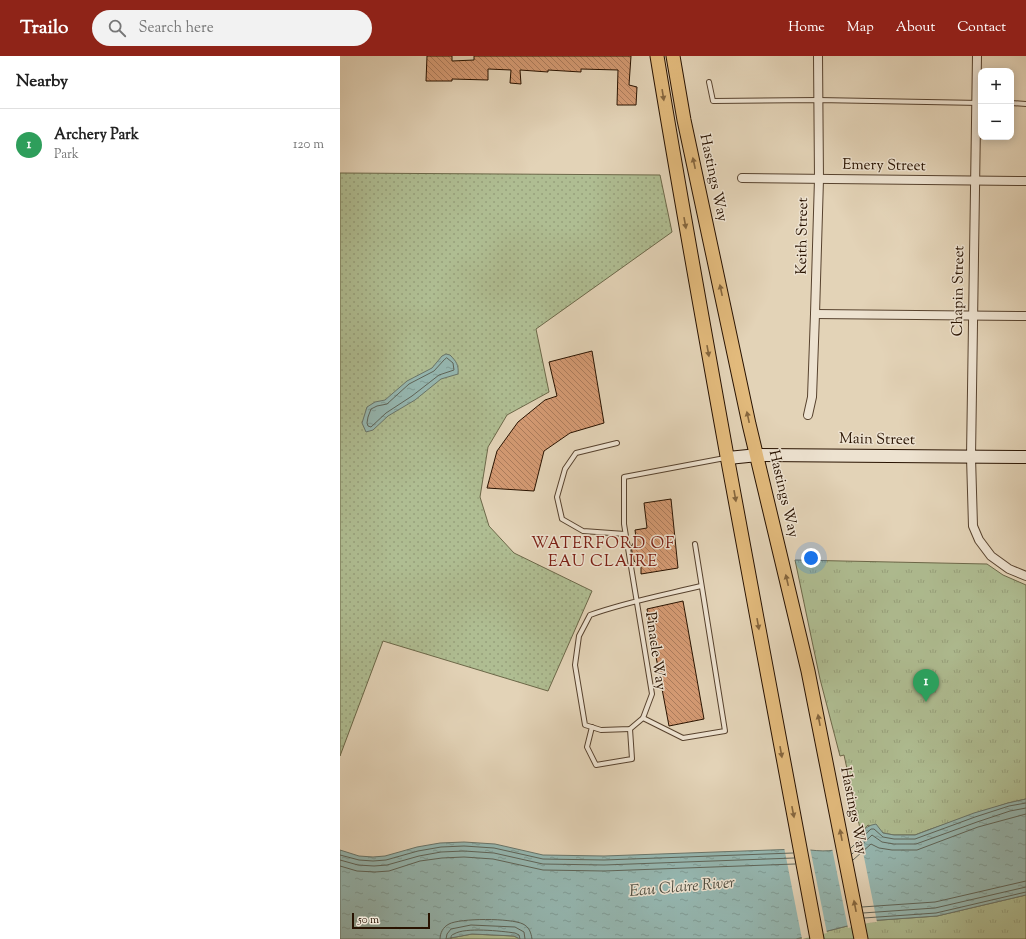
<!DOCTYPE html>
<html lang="en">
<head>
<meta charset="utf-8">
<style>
  :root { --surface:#fff; --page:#f2f2f2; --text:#222; --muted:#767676; --line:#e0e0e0; --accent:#8f2418 }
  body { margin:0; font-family:"Sorts Mill Goudy",serif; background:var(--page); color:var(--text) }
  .controls { position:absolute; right:12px; top:12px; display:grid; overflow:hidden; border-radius:8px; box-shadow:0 2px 10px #0003 }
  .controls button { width:36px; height:36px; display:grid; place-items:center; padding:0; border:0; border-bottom:1px solid var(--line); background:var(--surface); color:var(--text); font:20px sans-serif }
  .scale { position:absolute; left:12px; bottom:10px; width:78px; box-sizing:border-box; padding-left:4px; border:2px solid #281200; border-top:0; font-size:11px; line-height:14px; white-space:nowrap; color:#281200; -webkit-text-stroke:3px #ede2d0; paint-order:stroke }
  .you { position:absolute; left:471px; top:502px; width:14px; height:14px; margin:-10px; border:3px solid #fff; border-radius:50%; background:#1a73e8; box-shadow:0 0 0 6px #1a73e833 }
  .badge { display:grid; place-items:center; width:26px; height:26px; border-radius:50%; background:var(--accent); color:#fff; font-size:13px; font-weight:700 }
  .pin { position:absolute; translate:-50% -33px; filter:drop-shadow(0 1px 2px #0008) }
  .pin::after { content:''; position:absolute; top:21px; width:14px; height:12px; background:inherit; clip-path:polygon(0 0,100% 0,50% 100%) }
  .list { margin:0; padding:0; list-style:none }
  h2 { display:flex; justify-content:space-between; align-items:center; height:52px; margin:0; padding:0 16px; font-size:17px }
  h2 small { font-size:13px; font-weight:400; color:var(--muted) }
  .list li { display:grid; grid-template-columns:26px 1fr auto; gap:12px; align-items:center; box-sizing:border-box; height:72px; padding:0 16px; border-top:1px solid var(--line) }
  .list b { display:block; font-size:15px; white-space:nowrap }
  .list p { margin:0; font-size:13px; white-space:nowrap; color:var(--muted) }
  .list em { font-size:13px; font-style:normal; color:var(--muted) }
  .icon { flex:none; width:22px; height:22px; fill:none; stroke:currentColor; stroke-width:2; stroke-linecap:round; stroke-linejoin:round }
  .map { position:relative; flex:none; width:686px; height:883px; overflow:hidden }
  header { display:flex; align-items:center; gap:24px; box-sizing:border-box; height:56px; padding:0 20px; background:var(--accent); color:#fff }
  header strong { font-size:19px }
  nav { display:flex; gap:22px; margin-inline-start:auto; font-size:14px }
  .search { width:280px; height:36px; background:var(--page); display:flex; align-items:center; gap:10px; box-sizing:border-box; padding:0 14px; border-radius:22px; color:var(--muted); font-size:15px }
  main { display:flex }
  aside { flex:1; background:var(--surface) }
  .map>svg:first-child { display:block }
  .grass { fill:url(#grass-dots); stroke:#6c6849 }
  .park { fill:url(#park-tufts); stroke:#6c6849 }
  .water { fill:url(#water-ripples); stroke:#69756a }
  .pier { fill:#e3d3b7 }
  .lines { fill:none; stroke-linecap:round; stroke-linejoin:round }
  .shore { stroke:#5e6458; stroke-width:1 }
  .building { fill:url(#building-back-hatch); stroke:#281200 }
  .lane-casing { stroke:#57422e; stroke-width:6 }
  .street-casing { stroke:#57422e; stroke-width:10 }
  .secondary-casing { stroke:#281200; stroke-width:14 }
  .primary-casing { stroke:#281200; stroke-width:15 }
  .lane { stroke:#ede2d0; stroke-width:4 }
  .street { stroke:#ede2d0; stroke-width:8 }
  .secondary { stroke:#ede2d0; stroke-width:12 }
  .primary { stroke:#e2ba7c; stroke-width:13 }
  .oneway { fill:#85663e }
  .labels { text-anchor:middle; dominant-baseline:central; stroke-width:3; stroke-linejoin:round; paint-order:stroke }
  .street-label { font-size:15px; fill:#281200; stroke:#ede2d0 }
  .neighbourhood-label { font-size:16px; letter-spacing:1px; fill:#7a1f14; stroke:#ede2d0 }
  .water-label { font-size:16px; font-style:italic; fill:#4e4c3e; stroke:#ede2d0 }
</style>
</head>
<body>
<header>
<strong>Trailo</strong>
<div class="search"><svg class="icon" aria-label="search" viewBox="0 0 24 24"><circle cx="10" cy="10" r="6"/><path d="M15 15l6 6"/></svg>Search here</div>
<nav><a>Home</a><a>Map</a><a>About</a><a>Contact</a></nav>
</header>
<main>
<aside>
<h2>Nearby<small></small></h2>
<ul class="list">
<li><span class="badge" style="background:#2e9e5b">1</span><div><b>Archery Park</b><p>Park</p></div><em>120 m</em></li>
</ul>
</aside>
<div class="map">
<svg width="686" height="883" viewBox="0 0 686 883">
  <defs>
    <pattern id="grass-dots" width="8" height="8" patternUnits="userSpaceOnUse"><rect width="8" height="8" fill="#afbd92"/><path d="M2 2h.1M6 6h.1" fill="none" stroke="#97a17c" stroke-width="1.8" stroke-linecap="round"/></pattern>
    <pattern id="park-tufts" width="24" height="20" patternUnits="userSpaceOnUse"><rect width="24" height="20" fill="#afbd92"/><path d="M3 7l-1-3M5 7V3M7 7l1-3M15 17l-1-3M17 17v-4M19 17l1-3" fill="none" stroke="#97a17c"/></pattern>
    <pattern id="water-ripples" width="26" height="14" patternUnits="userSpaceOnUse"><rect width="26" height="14" fill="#95b7b1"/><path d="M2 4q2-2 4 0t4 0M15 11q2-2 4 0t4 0" fill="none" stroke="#809c96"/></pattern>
    <pattern id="building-back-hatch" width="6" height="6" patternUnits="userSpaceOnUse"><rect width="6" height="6" fill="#d49a73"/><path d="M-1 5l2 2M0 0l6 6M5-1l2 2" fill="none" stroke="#ac7c5c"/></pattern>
  </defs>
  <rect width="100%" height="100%" fill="#e3d3b7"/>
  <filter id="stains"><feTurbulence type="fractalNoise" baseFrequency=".005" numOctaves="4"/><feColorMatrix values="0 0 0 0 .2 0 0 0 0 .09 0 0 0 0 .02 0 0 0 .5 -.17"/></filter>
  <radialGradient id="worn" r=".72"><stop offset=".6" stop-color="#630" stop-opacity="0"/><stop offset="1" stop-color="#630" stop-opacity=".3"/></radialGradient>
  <polygon class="grass" points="0,117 320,119 332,176 196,273 209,336 167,359 148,391 140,441 149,470 174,497 252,535 208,635 43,585 0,700"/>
  <g class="park">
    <polygon points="455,504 647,508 663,519 686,529 686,743 668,747 588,774 575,779 554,779 543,777 528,769 521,777 504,699 500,700 480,623"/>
    <polygon points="686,839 686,883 456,883 527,865 597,860"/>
    <polygon points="132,878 174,880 180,883 105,883"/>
  </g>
  <g class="water">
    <path d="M 106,298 L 110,299 C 116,305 119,309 118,318 L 101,323 L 75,344 L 48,360 L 33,374 L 26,376 L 22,367 L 27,351 L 35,346 L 45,344 L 67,325 L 92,312 L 102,300 Z"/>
    <path d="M 686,743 L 686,839 L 597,860 L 527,865 L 456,883 L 180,883 L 174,880 L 132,878 L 105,883 L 0,883 L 0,794 L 19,800 L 33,801 L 45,800 L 77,791 L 100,787 L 124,786 L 155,788 L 203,799 L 264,800 L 459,793 C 474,794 492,798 506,790 C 518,784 521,770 536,768 L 543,777 L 554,779 L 575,779 L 634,757 L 668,747 Z"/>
  </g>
  <g class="pier">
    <polygon points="519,776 537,866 528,867 508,872 492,792 505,789"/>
    <polygon points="444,791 470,792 487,877 462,883"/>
  </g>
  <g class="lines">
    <g class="shore">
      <polygon points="107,302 113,307 114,314 99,319 72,340 46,357 31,371 28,370 27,367 28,361 31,353 37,350 47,348 69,328 94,315 104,304"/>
      <polyline points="511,792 531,773 534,773 543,781 554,783 575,783 635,761 669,750 686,747"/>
      <polyline points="512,798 532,779 542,786 554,788 576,788 637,766 670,755 686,752"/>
      <polyline points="0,799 19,804 33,805 46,804 78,795 101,791 124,790 154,792 203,803 264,804 453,797"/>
      <polyline points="0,804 18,809 34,810 47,809 79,800 101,796 124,795 154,797 203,808 264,809 454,802"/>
      <polyline points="513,804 531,788 539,792 552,794 577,794 638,771 686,758"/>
      <polyline points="0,810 17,815 35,816 49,815 80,805 102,802 124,801 153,803 203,814 264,815 455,808"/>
      <polyline points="522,851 595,846 686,825"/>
      <polyline points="523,857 595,852 686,831"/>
      <polyline points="524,862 596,857 686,836"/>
      <path d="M 100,883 C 100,877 103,871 109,868 C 120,862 171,862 183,868 C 189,871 191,876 192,883"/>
      <polyline points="106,883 107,878 111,873 131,869 175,871 184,876 185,883"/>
      <path d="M 111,883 C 111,880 111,879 114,878 C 125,871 161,875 175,877 L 179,879 L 180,883"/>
    </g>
  </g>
  <g class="building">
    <polygon points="87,0 112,0 112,5 134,4 134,0 291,0 289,29 297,31 296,49 277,49 278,14 241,13 241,16 208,14 208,16 180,14 181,28 170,27 171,14 148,13 148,24 112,23 112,25 86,25"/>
    <polygon points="252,295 264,367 230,377 204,395 194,435 147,432 157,395 178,366 205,344 217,340 209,306"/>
    <polygon points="331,443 338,512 301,518 301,511 294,505 291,491 296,482 295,474 307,472 304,447"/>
    <polygon points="343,545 364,663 329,670 307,553"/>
  </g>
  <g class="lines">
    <defs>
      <g id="lane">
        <polyline points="369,26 373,45 478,44 641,47"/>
        <polyline points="671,47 686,48"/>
        <polyline points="277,387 236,397 225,413 217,441 222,463 243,475 285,478"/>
        <path d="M 361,530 C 324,539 286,546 250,559 L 239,580 L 235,609 L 245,669 L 261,674 L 290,673 L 303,662 L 312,638 L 284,468 L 284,421 L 385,402"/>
        <polyline points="303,662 343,682 385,675 355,488"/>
        <polyline points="252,671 247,691 256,709 292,703 290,673"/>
      </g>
      <g id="street">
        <polyline points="637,0 631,401 633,470 639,484 651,500 669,513 686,520"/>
        <polyline points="402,122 686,125"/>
        <polyline points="475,258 686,260"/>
        <polyline points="468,359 472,341 475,258 479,123 478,0"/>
      </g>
      <polyline id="secondary" points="388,402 418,399 686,401"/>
      <g id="primary">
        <path d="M 317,0 C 339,134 363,267 387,400 C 417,561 446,722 477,883"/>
        <polyline points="333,0 344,64 409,368 468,615 521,883"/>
      </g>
    </defs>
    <use href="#lane" class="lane-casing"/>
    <use href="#street" class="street-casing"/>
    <use href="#secondary" class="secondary-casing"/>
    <use href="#primary" class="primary-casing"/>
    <use href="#lane" class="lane"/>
    <use href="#street" class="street"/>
    <use href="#secondary" class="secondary"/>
    <use href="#primary" class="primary"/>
  </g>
  <defs><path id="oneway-solid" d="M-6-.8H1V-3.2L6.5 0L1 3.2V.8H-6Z"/></defs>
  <g class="oneway">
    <use href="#oneway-solid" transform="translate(323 39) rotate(81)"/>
    <use href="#oneway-solid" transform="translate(354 107) rotate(-102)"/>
    <use href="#oneway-solid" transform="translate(345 167) rotate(80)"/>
    <use href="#oneway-solid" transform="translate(381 234) rotate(-102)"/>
    <use href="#oneway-solid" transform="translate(368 295) rotate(80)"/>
    <use href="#oneway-solid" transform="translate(408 361) rotate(-102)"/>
    <use href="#oneway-solid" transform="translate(395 440) rotate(80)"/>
    <use href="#oneway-solid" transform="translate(447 524) rotate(-103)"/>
    <use href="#oneway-solid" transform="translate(418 568) rotate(80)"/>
    <use href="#oneway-solid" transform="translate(479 664) rotate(-101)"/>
    <use href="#oneway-solid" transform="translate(441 696) rotate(80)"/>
    <use href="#oneway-solid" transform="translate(453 756) rotate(79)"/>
    <use href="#oneway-solid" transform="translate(501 779) rotate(-101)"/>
    <use href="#oneway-solid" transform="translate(515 850) rotate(-101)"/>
  </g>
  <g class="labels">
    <g class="street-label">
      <text transform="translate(544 110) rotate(1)">Emery Street</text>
      <text transform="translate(373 122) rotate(78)">Hastings Way</text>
      <text transform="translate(463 180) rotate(-89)">Keith Street</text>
      <text transform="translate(619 235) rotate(-89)">Chapin Street</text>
      <text transform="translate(537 384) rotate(1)">Main Street</text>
      <text transform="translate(443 438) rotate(77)">Hastings Way</text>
      <text transform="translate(315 595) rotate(82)">Pinacle Way</text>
      <text transform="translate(513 755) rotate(79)">Hastings Way</text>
    </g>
    <g class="neighbourhood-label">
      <text x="263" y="488">WATERFORD OF<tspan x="263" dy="18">EAU CLAIRE</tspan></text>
    </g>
    <g class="water-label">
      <text transform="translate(342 832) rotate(-5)">Eau Claire River</text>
    </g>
  </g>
  <rect width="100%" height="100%" filter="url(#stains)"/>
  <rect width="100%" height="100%" fill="url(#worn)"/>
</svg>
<div class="controls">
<button>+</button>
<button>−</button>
</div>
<div class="scale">50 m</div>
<div class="you"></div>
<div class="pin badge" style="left:586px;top:646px;background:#2e9e5b">1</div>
</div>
</main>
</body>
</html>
